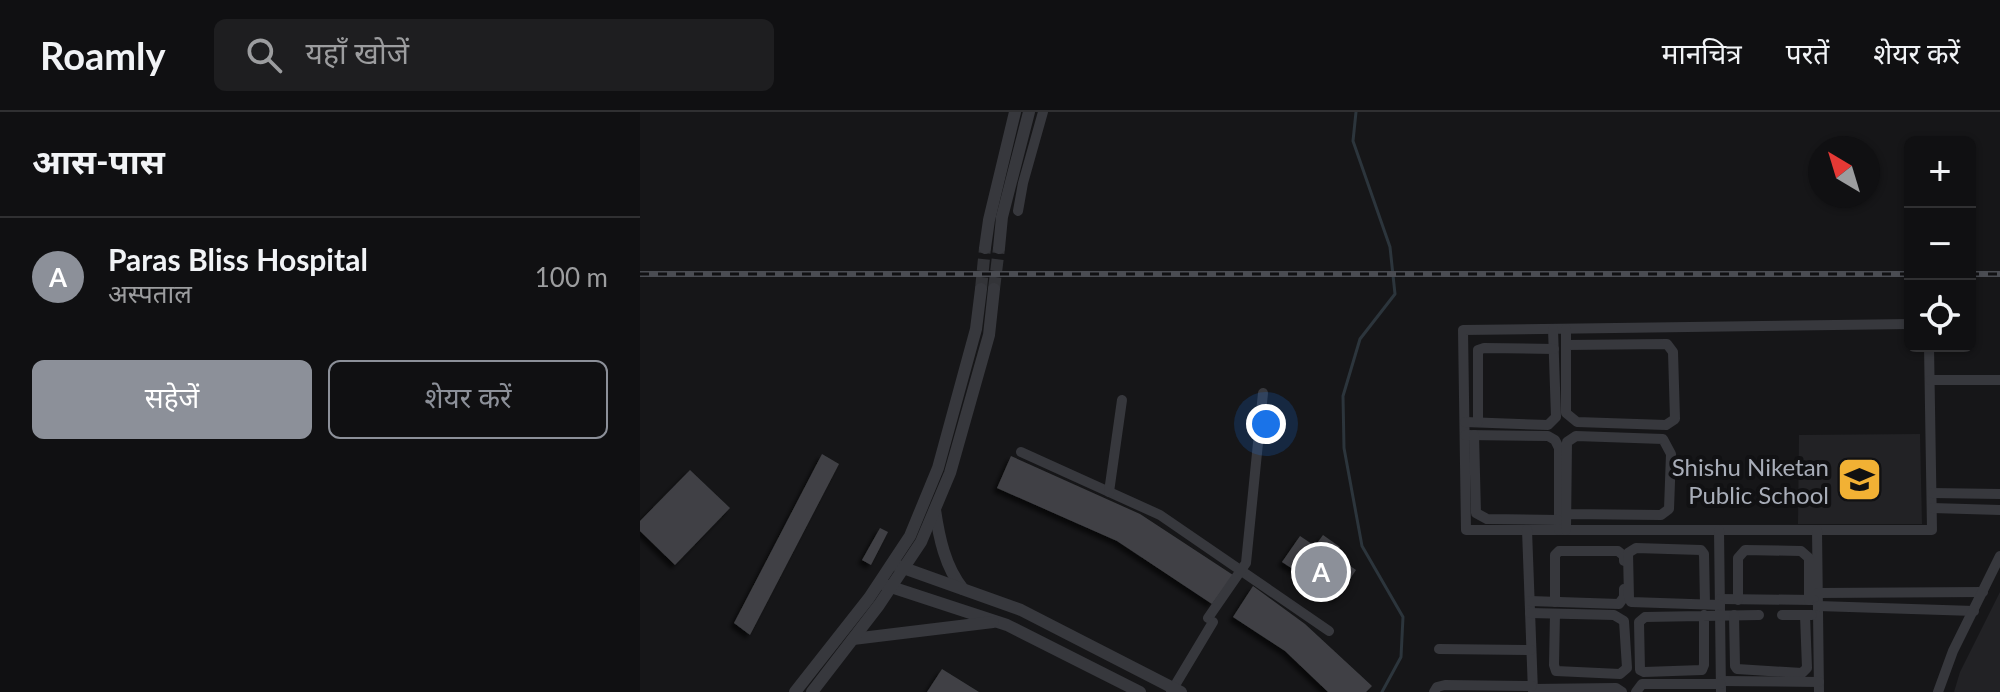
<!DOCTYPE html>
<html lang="hi">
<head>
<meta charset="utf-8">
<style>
  :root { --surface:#101012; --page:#1e1e20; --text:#f1f3f6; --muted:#9c9d9f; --line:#303032; --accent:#8c9099 }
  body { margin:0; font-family:Lato,"Noto Sans Devanagari",sans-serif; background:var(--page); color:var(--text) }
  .controls { position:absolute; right:24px; top:24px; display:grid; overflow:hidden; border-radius:12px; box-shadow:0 2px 6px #0004 }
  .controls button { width:72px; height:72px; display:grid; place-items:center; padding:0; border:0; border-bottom:2px solid var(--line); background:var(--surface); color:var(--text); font:40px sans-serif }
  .compass { position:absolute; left:1168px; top:24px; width:72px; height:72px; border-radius:50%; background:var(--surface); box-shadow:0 2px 6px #0004; rotate:322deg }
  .you { position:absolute; left:626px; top:312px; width:28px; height:28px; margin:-20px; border:6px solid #fff; border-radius:50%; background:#1a73e8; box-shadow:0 0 0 12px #1a73e833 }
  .badge { display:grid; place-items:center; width:52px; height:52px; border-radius:50%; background:var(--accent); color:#fff; font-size:26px; font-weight:700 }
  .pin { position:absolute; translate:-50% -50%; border:4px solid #fff; box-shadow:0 2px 8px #0006 }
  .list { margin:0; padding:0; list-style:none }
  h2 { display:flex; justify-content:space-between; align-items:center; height:104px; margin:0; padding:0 32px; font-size:34px }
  h2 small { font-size:26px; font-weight:400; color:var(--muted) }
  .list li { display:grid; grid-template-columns:52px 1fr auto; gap:24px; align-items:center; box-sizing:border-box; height:120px; padding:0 32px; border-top:2px solid var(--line) }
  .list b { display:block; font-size:30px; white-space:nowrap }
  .list p { margin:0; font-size:26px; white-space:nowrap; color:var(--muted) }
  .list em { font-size:26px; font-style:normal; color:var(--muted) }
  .actions { display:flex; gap:16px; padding:24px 32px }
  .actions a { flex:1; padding:18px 0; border:2px solid var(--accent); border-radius:12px; text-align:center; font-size:28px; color:var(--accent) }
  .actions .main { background:var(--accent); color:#fff }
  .icon { flex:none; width:44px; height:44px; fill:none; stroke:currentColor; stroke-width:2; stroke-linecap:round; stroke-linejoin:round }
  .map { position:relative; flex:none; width:1360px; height:580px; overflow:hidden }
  header { display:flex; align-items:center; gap:48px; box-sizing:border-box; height:112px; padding:0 40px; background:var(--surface); border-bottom:2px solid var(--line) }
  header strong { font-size:38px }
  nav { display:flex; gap:44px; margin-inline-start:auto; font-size:28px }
  .search { width:560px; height:72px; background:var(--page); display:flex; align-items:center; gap:20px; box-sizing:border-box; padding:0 28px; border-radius:12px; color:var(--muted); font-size:30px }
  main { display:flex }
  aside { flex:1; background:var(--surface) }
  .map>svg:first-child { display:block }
  .built { fill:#222225 }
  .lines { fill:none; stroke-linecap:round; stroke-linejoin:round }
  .stream { stroke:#2c353c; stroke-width:3 }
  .building { fill:#404145; filter:url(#shadow) }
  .tertiary-tunnel { stroke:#333438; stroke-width:12; stroke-dasharray:12 6; stroke-linecap:butt }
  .minor { stroke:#37383d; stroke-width:10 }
  .tertiary { stroke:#37383d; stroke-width:12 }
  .rail-casing { stroke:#4a4c52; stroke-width:6 }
  .rail { stroke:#111113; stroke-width:3; stroke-dasharray:9; stroke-linecap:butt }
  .labels { text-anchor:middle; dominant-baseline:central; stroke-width:8; stroke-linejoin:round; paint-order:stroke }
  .poi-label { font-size:24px; fill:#a8adb8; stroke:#111113; text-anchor:end }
</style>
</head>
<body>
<header>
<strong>Roamly</strong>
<div class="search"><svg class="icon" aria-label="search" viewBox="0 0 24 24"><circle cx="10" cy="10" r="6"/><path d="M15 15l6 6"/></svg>यहाँ खोजें</div>
<nav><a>मानचित्र</a><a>परतें</a><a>शेयर करें</a></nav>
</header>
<main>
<aside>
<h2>आस-पास<small></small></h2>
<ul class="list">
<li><span class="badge">A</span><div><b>Paras Bliss Hospital</b><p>अस्पताल</p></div><em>100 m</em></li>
</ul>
<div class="actions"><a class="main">सहेजें</a><a>शेयर करें</a></div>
</aside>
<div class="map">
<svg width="1360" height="580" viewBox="0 0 1360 580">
  <defs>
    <filter id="shadow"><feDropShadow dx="-4" dy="4" stdDeviation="2" flood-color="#0009"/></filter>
  </defs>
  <rect width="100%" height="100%" fill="#161618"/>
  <g class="built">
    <polygon points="1280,322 1282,412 1158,412 1159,323"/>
    <polygon points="1360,480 1360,580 1314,580 1320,560"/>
  </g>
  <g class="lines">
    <polyline class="stream" points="716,0 713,29 750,135 755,182 720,227 703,284 704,336 722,434 763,505 761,545 742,580"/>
  </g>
  <g class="building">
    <polygon points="182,342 199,352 110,523 94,511"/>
    <polygon points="371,344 500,402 593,463 572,492 477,429 357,376"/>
    <polygon points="50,358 90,396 35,453 0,419 0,409"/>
    <polygon points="240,416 248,420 231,453 222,448"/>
    <polygon points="683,423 700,435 694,443 716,458 697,486 642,450 660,424 675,434"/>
    <polygon points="613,474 665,512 732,574 726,580 688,580 645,539 593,505"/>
    <polygon points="302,557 339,580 287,580"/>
  </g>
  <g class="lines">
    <g class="tertiary-tunnel">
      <polyline points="341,177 345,136"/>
      <polyline points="354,177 359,136"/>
    </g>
    <g class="minor">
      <polyline points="378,99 383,71 403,0"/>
      <polyline points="1270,212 823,218 826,418 1292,418 1289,234"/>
      <polyline points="926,233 1027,232 1033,240 1035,307 1026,313 937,310 926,301 926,217"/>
      <polyline points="1290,268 1360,268"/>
      <polyline points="825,310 908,313 916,305 913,217"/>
      <polyline points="838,310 838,238 844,236 914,237"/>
      <polyline points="825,323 908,324 915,328 919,336 919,418"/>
      <polyline points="834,323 836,401 847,407 919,408"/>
      <polyline points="381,340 520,403 689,519"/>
      <polyline points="469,380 482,288"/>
      <polyline points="1292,381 1360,382"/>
      <polyline points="1292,396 1360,398"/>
      <polyline points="887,418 893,580"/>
      <polyline points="926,418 927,330 936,324 1023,327 1031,342 1029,397 1021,403 927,402"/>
      <polyline points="1079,418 1081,580"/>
      <polyline points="1177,418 1179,580"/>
      <polyline points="1178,481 1343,480"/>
      <polyline points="1080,487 1174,488"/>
      <polyline points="1098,488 1098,446 1105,438 1161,439 1169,446 1169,488"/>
      <polyline points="890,489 979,492 984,485 984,477"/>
      <polyline points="915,490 915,443 919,439 978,439 984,444 984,449"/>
      <polyline points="1065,492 1064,442 1061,438 996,436 988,441 989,486 991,490 1080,493"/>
      <polyline points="1178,494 1334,499"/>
      <polyline points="890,501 974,503 984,509 987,556 980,562 916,559 914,553 915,502"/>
      <polyline points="1064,503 1064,553 1062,558 1004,560 1000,558 999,510 1005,505 1119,503"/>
      <polyline points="1094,503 1095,554 1097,557 1162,561 1167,556 1165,503"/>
      <polyline points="1142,503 1172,503"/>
      <polyline points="568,506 606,451 623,281"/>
      <polyline points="799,537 891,538"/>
      <polyline points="1081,569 1179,570"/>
      <polyline points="893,577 976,576 982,580"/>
      <polyline points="531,580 573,510"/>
      <polyline points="794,580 797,575 805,573 892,574"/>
      <polyline points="996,580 1002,572 1081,572"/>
      <polyline points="1298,580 1313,539 1360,444"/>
    </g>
    <g class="tertiary">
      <polyline points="345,136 349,108 375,0"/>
      <polyline points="359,136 362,105 389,0"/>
      <path d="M 295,398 C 299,425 305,455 323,477"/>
      <polyline points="258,454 381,498 541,580"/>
      <polyline points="245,473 367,513 500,580"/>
      <polyline points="213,527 353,510"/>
      <polyline points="155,580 229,486 270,424 298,356 336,217 341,177"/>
      <polyline points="172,580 239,493 281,430 310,361 349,223 354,177"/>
    </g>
    <defs>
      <g id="rail">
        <polyline points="0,162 1270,162"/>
        <polyline points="1330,162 1360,162"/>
      </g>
    </defs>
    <use href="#rail" class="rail-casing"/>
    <use href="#rail" class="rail"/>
  </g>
  <defs>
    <symbol id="school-square" viewBox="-11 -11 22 22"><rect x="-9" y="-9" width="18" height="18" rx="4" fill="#f2b134" stroke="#111113"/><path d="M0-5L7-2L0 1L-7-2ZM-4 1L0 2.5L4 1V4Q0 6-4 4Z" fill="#111"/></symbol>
  </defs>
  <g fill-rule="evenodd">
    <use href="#school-square" x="1194" y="342" width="51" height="51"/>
  </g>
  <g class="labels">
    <g class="poi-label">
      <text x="1189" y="354">Shishu Niketan<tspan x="1189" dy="28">Public School</tspan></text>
    </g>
  </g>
</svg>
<div class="controls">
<button>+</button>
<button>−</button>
<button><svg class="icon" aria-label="locate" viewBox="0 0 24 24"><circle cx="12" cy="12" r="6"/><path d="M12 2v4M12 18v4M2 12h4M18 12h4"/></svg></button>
</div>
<svg class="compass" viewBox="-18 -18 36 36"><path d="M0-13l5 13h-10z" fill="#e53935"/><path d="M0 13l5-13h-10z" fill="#9c9d9f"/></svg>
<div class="you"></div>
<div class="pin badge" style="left:681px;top:460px">A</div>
</div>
</main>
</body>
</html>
